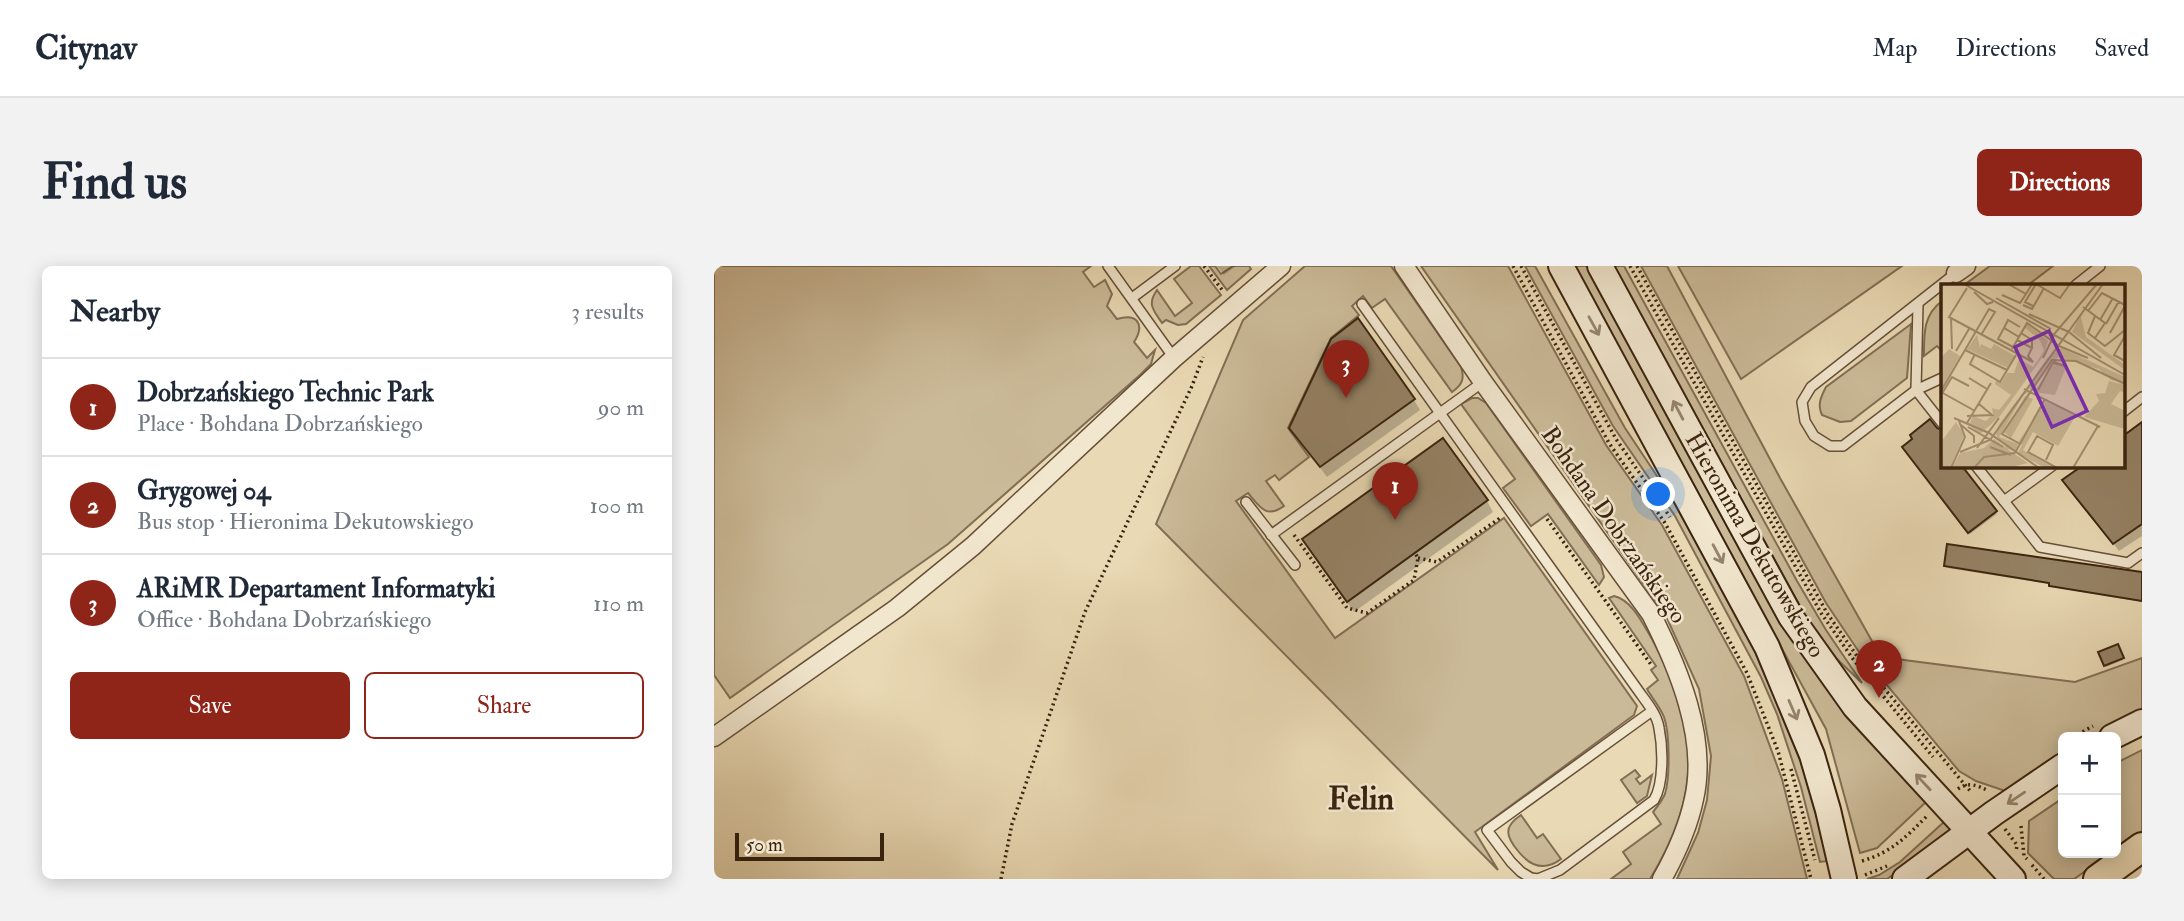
<!DOCTYPE html>
<html lang="en">
<head>
<meta charset="utf-8">
<style>
  :root { --surface:#fff; --page:#f2f2f3; --text:#1f2937; --muted:#747a83; --line:#e0e1e3; --accent:#8f2418 }
  body { margin:0; font-family:"IM FELL Double Pica",serif; background:var(--page); color:var(--text) }
  .controls { position:absolute; right:21px; bottom:21px; display:grid; overflow:hidden; border-radius:10px; box-shadow:0 4px 18px #0003 }
  .controls button { width:63px; height:63px; display:grid; place-items:center; padding:0; border:0; border-bottom:2px solid var(--line); background:var(--surface); color:var(--text); font:35px sans-serif }
  .scale { position:absolute; left:21px; bottom:18px; width:149px; box-sizing:border-box; padding-left:7px; border:4px solid #3a230f; border-top:0; font-size:19px; line-height:24px; white-space:nowrap; color:#3a230f; -webkit-text-stroke:5px #f1e6ce; paint-order:stroke }
  .you { position:absolute; left:945px; top:229px; width:24px; height:24px; margin:-18px; border:5px solid #fff; border-radius:50%; background:#1a73e8; box-shadow:0 0 0 10px #1a73e833 }
  .badge { display:grid; place-items:center; width:46px; height:46px; border-radius:50%; background:var(--accent); color:#fff; font-size:23px; font-weight:700 }
  .pin { position:absolute; translate:-50% -58px; filter:drop-shadow(0 2px 4px #0008) }
  .pin::after { content:''; position:absolute; top:37px; width:24px; height:21px; background:inherit; clip-path:polygon(0 0,100% 0,50% 100%) }
  .list { margin:0; padding:0; list-style:none }
  h2 { display:flex; justify-content:space-between; align-items:center; height:91px; margin:0; padding:0 28px; font-size:30px }
  h2 small { font-size:23px; font-weight:400; color:var(--muted) }
  .list li { display:grid; grid-template-columns:46px 1fr auto; gap:21px; align-items:center; box-sizing:border-box; height:98px; padding:0 28px; border-top:2px solid var(--line) }
  .list b { display:block; font-size:26px; white-space:nowrap }
  .list p { margin:0; font-size:23px; white-space:nowrap; color:var(--muted) }
  .list em { font-size:23px; font-style:normal; color:var(--muted) }
  .actions { display:flex; gap:14px; padding:21px 28px }
  .actions a { flex:1; padding:16px 0; border:2px solid var(--accent); border-radius:10px; text-align:center; font-size:24px; color:var(--accent) }
  .actions .main { background:var(--accent); color:#fff }
  .map { position:relative; flex:none; width:1428px; height:613px; overflow:hidden; border-radius:10px }
  header { display:flex; align-items:center; gap:42px; box-sizing:border-box; height:98px; padding:0 35px; background:var(--surface); border-bottom:2px solid var(--line) }
  header strong { font-size:33px }
  nav { display:flex; gap:38px; margin-inline-start:auto; font-size:24px }
  .intro { display:flex; align-items:center; justify-content:space-between; box-sizing:border-box; height:168px; padding:0 42px }
  h1 { margin:0; font-size:49px }
  .button { padding:18px 32px; border-radius:10px; background:var(--accent); color:#fff; font-size:24px; font-weight:700 }
  main { display:flex; gap:42px; padding:0 42px }
  aside { flex:1; background:var(--surface); border-radius:10px; box-shadow:0 4px 18px #0003 }
  .map>svg:first-child { display:block }
  .green { fill:#cbba98; stroke:#826e54; stroke-width:2 }
  .shadow { fill:#0003 }
  .building { fill:#958265; stroke:#3a230f; stroke-width:2 }
  .lines { fill:none; stroke-linecap:round; stroke-linejoin:round }
  .lane-casing { stroke:#665038; stroke-width:12 }
  .street-casing { stroke:#665038; stroke-width:21 }
  .secondary-casing { stroke:#3a230f; stroke-width:28 }
  .primary-casing { stroke:#3a230f; stroke-width:32 }
  .path { stroke:#3a230f; stroke-width:3.5; stroke-dasharray:2 3.5; stroke-linecap:butt }
  .lane { stroke:#f1e6ce; stroke-width:9 }
  .street { stroke:#f1e6ce; stroke-width:18 }
  .secondary { stroke:#f1e6ce; stroke-width:24 }
  .primary { stroke:#e9d9b4; stroke-width:28 }
  .oneway { stroke:#96846e }
  .labels { text-anchor:middle; dominant-baseline:central; stroke-width:5; stroke-linejoin:round; paint-order:stroke }
  .street-label { font-size:24px; fill:#3a230f; stroke:#f1e6ce }
  .district-label { font-size:32px; font-weight:bold; fill:#3a230f; stroke:#f1e6ce }
  .inset-road { fill:none; stroke:#a39072; stroke-width:2 }
  .view { fill:#7b2cbf; fill-opacity:0.15; stroke:#7b2cbf; stroke-width:3.5 }
  .inset-edge { fill:none; stroke:#3a230f; stroke-width:3.5 }
</style>
</head>
<body>
<header>
<strong>Citynav</strong>
<nav><a>Map</a><a>Directions</a><a>Saved</a></nav>
</header>
<div class="intro"><h1>Find us</h1><a class="button">Directions</a></div>
<main>
<aside>
<h2>Nearby<small>3 results</small></h2>
<ul class="list">
<li><span class="badge">1</span><div><b>Dobrzańskiego Technic Park</b><p>Place · Bohdana Dobrzańskiego</p></div><em>90 m</em></li>
<li><span class="badge">2</span><div><b>Grygowej 04</b><p>Bus stop · Hieronima Dekutowskiego</p></div><em>100 m</em></li>
<li><span class="badge">3</span><div><b>ARiMR Departament Informatyki</b><p>Office · Bohdana Dobrzańskiego</p></div><em>110 m</em></li>
</ul>
<div class="actions"><a class="main">Save</a><a>Share</a></div>
</aside>
<div class="map">
<svg width="1428" height="613" viewBox="0 0 1428 613">
  <rect width="100%" height="100%" fill="#e9d9b4"/>
  <filter id="stains"><feTurbulence type="fractalNoise" baseFrequency=".00286" numOctaves="4"/><feColorMatrix values="0 0 0 0 .2 0 0 0 0 .09 0 0 0 0 .02 0 0 0 .5 -.17"/></filter>
  <radialGradient id="worn" r=".72"><stop offset=".6" stop-color="#630" stop-opacity="0"/><stop offset="1" stop-color="#630" stop-opacity=".3"/></radialGradient>
  <g class="green">
    <path d="M 0,0 L 377,0 L 369,6 L 380,21 L 391,14 L 398,28 L 393,40 L 403,53 C 424,47 431,59 420,76 L 433,92 L 441,84 L 437,98 L 426,109 L 234,278 L 16,432 L 0,409 Z"/>
    <path d="M 477,0 L 485,0 L 507,29 L 472,58 L 464,59 L 452,54 L 448,57 C 439,44 433,38 443,24 L 461,50 L 478,37 L 460,13 Z"/>
    <polygon points="495,0 501,0 507,8 519,0 535,0 537,3 513,24"/>
    <path d="M 591,0 L 677,0 L 747,101 C 751,113 748,119 738,126 L 671,33 L 658,42 L 649,30 L 638,40 L 645,49 L 617,72 L 574,162 L 595,191 L 565,214 L 561,209 L 552,215 L 570,240 C 552,253 546,241 534,227 L 522,235 L 621,372 L 790,252 L 923,440 L 920,449 L 761,566 L 784,604 L 442,258 L 529,54 Z"/>
    <polygon points="707,0 794,0 892,179 948,259 1030,410 1068,513 1093,613 963,613 984,567 993,534 997,490 985,423 952,350"/>
    <polygon points="811,0 821,0 911,162 957,231 1046,389 1080,470 1097,529 1114,595 1106,596 1087,521 1063,448 1047,411 961,250 899,160"/>
    <polygon points="858,0 874,0 1060,338 1212,536 1163,582 1146,587 1112,463"/>
    <polygon points="899,0 910,0 1083,315 1112,364 1148,417 1123,393 1092,351"/>
    <polygon points="927,0 953,0 1066,212 1167,391 1361,416 1428,392 1428,445 1377,471 1349,471 1349,487 1294,526 1262,515 1245,505 1145,386 1112,337"/>
    <polygon points="964,0 1188,0 1027,113"/>
    <polygon points="1276,0 1339,0 1314,19 1250,19"/>
    <path d="M 1228,35 L 1228,85 L 1223,80 L 1210,90 C 1210,68 1209,49 1228,35 Z"/>
    <path d="M 1197,58 L 1193,112 L 1137,155 L 1126,156 L 1108,149 C 1103,138 1107,131 1112,121 Z"/>
    <polygon points="758,132 764,132 772,137 887,299 890,311 885,319 834,248 817,260 789,222 801,213 747,138"/>
    <path d="M 900,330 C 918,334 929,358 938,373 C 985,461 989,527 936,613 L 897,613 L 917,598 L 909,586 L 947,558 L 939,546 C 943,541 948,535 951,528 C 956,511 956,468 950,451 C 946,441 938,432 933,423 L 944,414 L 937,404 L 942,400 L 895,332 Z"/>
    <polygon points="1428,484 1428,565 1402,583 1402,497"/>
    <polygon points="921,504 926,510 922,513 926,518 938,509 933,530 923,537 907,514"/>
    <polygon points="1349,532 1349,587 1397,587 1360,613 1340,613 1314,587 1315,555"/>
    <path d="M 807,549 L 823,572 L 829,568 L 847,593 C 830,606 816,600 804,585 C 792,570 789,561 807,549 Z"/>
    <polygon points="1231,555 1240,566 1173,613 1153,613 1165,609 1186,596"/>
  </g>
  <g class="shadow">
    <polygon points="503,0 522,0 510,9"/>
    <polygon points="700,134 706,144 613,211 577,162"/>
    <polygon points="1216,156 1228,171 1228,200 1246,200 1283,248 1256,268 1190,181"/>
    <polygon points="1428,158 1428,270 1405,285 1351,214 1371,200 1409,200 1409,172"/>
    <polygon points="773,235 779,246 640,346 590,274"/>
    <polygon points="1231,300 1428,308 1428,336 1338,321 1336,318 1233,302"/>
    <polygon points="1403,380 1409,394 1392,401 1386,387"/>
  </g>
  <g class="building">
    <polygon points="644,52 701,133 606,201 575,162 617,73"/>
    <polygon points="1216,153 1223,162 1228,164 1228,200 1248,200 1283,245 1254,267 1188,181 1198,173 1196,169"/>
    <polygon points="1428,156 1428,258 1399,278 1348,214 1368,200 1409,200 1409,170"/>
    <polygon points="729,172 774,234 633,336 588,273"/>
    <polygon points="1233,278 1428,306 1428,335 1335,320 1335,317 1230,300"/>
    <polygon points="1404,378 1410,392 1390,400 1384,386"/>
  </g>
  <g class="lines">
    <defs>
      <g id="lane">
        <polyline points="394,0 460,92"/>
        <polyline points="1362,19 1386,0"/>
        <polyline points="418,32 461,0"/>
        <path d="M 648,38 L 926,427 C 934,438 943,449 945,462 C 949,482 950,517 940,534 L 846,604 L 824,613 L 817,612 L 807,606 L 797,596 L 773,564 L 938,445"/>
        <polyline points="1204,38 1202,124 1228,112"/>
        <polyline points="1409,146 1428,131"/>
        <polyline points="1228,157 1202,124 1129,180 1116,180 1100,170 1091,155 1088,136 1097,121 1242,7"/>
        <polyline points="1262,200 1290,235 1338,200"/>
        <polyline points="1290,235 1326,281 1414,297 1428,287"/>
        <polyline points="532,236 581,299"/>
        <polyline points="557,269 769,116"/>
      </g>
      <g id="street">
        <path d="M 690,0 L 769,116 L 937,348 C 964,401 994,472 980,533 C 974,562 962,588 948,613"/>
        <polyline points="1242,7 1252,0"/>
        <polyline points="0,471 183,342 259,280 460,92 567,0"/>
      </g>
      <g id="secondary">
        <polyline points="847,0 1053,381 1098,489 1114,544 1130,613"/>
        <polyline points="886,0 1077,351 1141,441 1299,613"/>
        <polyline points="1398,471 1428,456"/>
        <polyline points="1191,613 1280,547 1349,500"/>
      </g>
      <polyline id="primary" points="1384,613 1428,581"/>
    </defs>
    <use href="#lane" class="lane-casing"/>
    <use href="#street" class="street-casing"/>
    <use href="#secondary" class="secondary-casing"/>
    <use href="#primary" class="primary-casing"/>
    <g class="path">
      <polyline points="490,0 509,25"/>
      <polyline points="799,0 895,177 951,257 1033,407 1064,485 1097,613"/>
      <polyline points="807,0 902,173 956,251"/>
      <polyline points="916,0 1107,347 1139,393 1219,491"/>
      <polyline points="923,0 1113,347 1143,390 1257,526"/>
      <polyline points="833,253 938,400"/>
      <polyline points="580,269 633,342 653,347 700,314 704,292 701,287"/>
      <polyline points="704,292 723,296 786,252"/>
      <polyline points="1359,471 1379,460"/>
      <polyline points="1077,503 1101,594"/>
      <path d="M 1244,523 C 1255,515 1264,520 1275,525"/>
      <polyline points="1307,560 1310,590 1313,593"/>
      <polyline points="1291,563 1303,579 1302,586"/>
      <path d="M 1148,595 C 1178,586 1192,571 1214,549"/>
      <polyline points="1318,599 1330,613"/>
      <polyline points="1151,609 1173,600"/>
      <polyline points="287,613 298,558 371,346 478,120 489,91"/>
    </g>
    <use href="#lane" class="lane"/>
    <use href="#street" class="street"/>
    <use href="#secondary" class="secondary"/>
    <use href="#primary" class="primary"/>
  </g>
  <defs><path id="oneway-shaft" d="M-6 0H5M1.5-3L5.5 0L1.5 3" fill="none" stroke-width="1.6" stroke-linecap="round" stroke-linejoin="round" transform="scale(1.75)"/></defs>
  <g class="oneway">
    <use href="#oneway-shaft" transform="translate(880 60) rotate(61)"/>
    <use href="#oneway-shaft" transform="translate(964 144) rotate(-118)"/>
    <use href="#oneway-shaft" transform="translate(1004 288) rotate(62)"/>
    <use href="#oneway-shaft" transform="translate(1079 444) rotate(67)"/>
    <use href="#oneway-shaft" transform="translate(1209 516) rotate(-133)"/>
    <use href="#oneway-shaft" transform="translate(1302 532) rotate(146)"/>
  </g>
  <g class="labels">
    <g class="street-label">
      <text transform="translate(900 259) rotate(55)">Bohdana Dobrzańskiego</text>
      <text transform="translate(1041 279) rotate(60)">Hieronima Dekutowskiego</text>
    </g>
    <g class="district-label">
      <text x="647" y="533">Felin</text>
    </g>
  </g>
  <g transform="translate(1227 18)">
    <rect width="184" height="184" fill="#e9d9b4"/>
    <path d="M 143,25 L 140,33 L 145,53 L 184,81 L 184,86 L 131,48 ZM 86,40 L 107,57 L 103,71 L 59,132 L 39,150 L 28,141 L 32,132 L 45,137 L 52,130 L 51,124 L 58,126 L 70,111 L 54,100 L 55,96 L 60,99 L 66,89 L 73,89 L 78,75 L 92,83 L 103,67 L 99,56 L 83,43 ZM 36,51 L 39,64 L 40,60 L 50,65 L 53,60 L 74,72 L 67,84 L 26,65 ZM 120,64 L 184,93 L 184,99 L 170,96 L 158,85 L 117,73 L 91,106 L 86,104 L 106,74 ZM 8,65 L 19,72 L 0,106 L 0,74 ZM 112,80 L 125,83 L 114,111 L 93,108 ZM 168,97 L 184,101 L 184,109 L 179,107 L 170,120 L 184,127 L 184,145 L 143,133 L 158,117 L 155,110 L 164,109 ZM 83,107 L 88,109 L 83,110 L 58,153 L 77,160 L 75,166 L 66,165 L 87,179 L 67,184 L 11,184 L 19,169 L 43,164 L 53,155 L 66,164 L 55,151 L 57,142 ZM 84,112 L 92,115 L 70,154 L 63,148 ZM 105,117 L 135,131 L 117,162 L 92,148 L 82,166 L 113,184 L 102,183 L 77,169 L 81,161 L 78,157 ZM 15,138 L 23,151 L 9,184 L 1,184 L 0,158 Z" fill="#cbba98"/>
    <path class="inset-road" d="M 23,0 L 184,91M 69,1 L 85,10 L 91,0M 26,4 L 8,33 L 92,78 L 87,72 L 91,64 L 76,56M 33,8 L 46,20 L 52,18M 61,11 L 79,19 L 85,10M 55,14 L 110,45M 82,21 L 91,25 L 103,4M 92,22 L 84,18 L 95,0 L 119,14 L 129,0M 142,23 L 164,39 L 154,54M 147,27 L 161,9 L 184,21M 88,30 L 128,48M 154,32 L 147,49 L 164,62 L 184,46M 10,34 L 11,65M 159,36 L 172,14M 165,40 L 178,17M 63,44 L 67,36 L 79,43M 128,48 L 160,74M 80,49 L 91,56 L 91,64M 169,49 L 184,22M 184,52 L 173,71 L 184,77M 118,62 L 147,74M 72,63 L 57,55 L 63,44 L 78,53M 71,65 L 86,39 L 118,62M 24,66 L 66,86M 15,67 L 28,45M 34,70 L 29,80 L 59,98 L 75,71M 102,74 L 114,49 L 156,0M 28,94 L 46,105M 83,105 L 159,143M 97,106 L 111,80 L 113,78 L 124,82 L 112,79M 0,107 L 48,25 L 54,28 L 40,51M 0,108 L 34,127M 2,108 L 11,93 L 28,102M 26,132 L 51,131 L 38,120M 13,134 L 48,149 L 98,184M 26,139 L 50,99M 20,141 L 33,152 L 33,159M 27,143 L 62,163M 79,160 L 104,115M 49,163 L 70,171M 36,164 L 58,134M 19,168 L 49,156 L 162,0M 74,169 L 79,160 L 61,150 L 111,76 L 135,77 L 184,100M 105,176 L 112,161 L 96,152 L 87,168 L 116,184M 10,184 L 24,153 L 18,137M 33,184 L 43,173 L 74,169M 132,184 L 157,142"/>
    <path class="view" d="M 108,47 L 146,127 L 111,143 L 74,63 Z"/>
    <rect width="184" height="184" class="inset-edge"/>
  </g>
  <rect width="100%" height="100%" filter="url(#stains)"/>
  <rect width="100%" height="100%" fill="url(#worn)"/>
</svg>
<div class="controls">
<button>+</button>
<button>−</button>
</div>
<div class="scale">50 m</div>
<div class="you"></div>
<div class="pin badge" style="left:681px;top:254px">1</div>
<div class="pin badge" style="left:1165px;top:432px">2</div>
<div class="pin badge" style="left:632px;top:132px">3</div>
</div>
</main>
</body>
</html>
